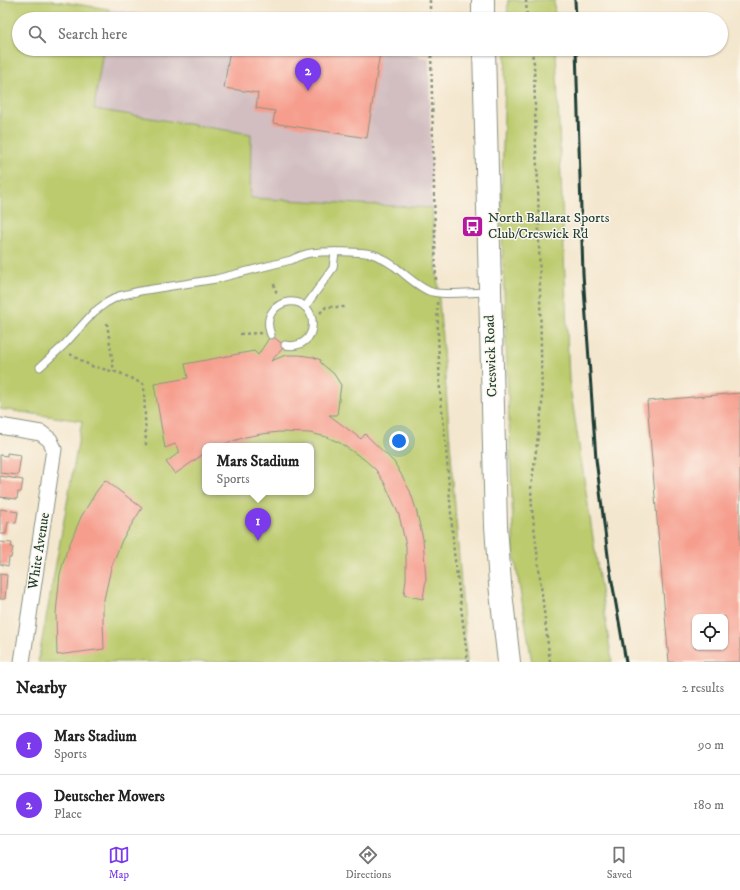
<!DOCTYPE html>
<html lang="en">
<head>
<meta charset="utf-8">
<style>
  :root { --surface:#fff; --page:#f6f6f6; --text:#222; --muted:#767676; --line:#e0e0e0; --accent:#7c3aed }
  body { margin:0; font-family:"IM FELL DW Pica",serif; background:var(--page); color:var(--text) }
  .controls { position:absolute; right:12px; bottom:12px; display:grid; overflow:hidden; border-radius:8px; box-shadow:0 1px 3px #0004 }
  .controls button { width:36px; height:36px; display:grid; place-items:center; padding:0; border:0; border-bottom:1px solid var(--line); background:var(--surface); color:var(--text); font:20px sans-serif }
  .you { position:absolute; left:399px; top:441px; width:14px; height:14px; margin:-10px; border:3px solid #fff; border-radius:50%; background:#1a73e8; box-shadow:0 0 0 6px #1a73e833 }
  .badge { display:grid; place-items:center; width:26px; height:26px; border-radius:50%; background:var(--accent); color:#fff; font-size:13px; font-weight:700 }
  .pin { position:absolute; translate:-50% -33px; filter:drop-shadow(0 1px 2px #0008) }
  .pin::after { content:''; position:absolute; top:21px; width:14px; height:12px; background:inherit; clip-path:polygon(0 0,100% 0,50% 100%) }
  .popup { position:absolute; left:202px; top:443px; width:112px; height:52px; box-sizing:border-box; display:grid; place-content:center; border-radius:8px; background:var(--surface); filter:drop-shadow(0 1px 3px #0005); font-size:13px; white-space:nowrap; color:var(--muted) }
  .popup b { font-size:15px; color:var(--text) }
  .popup::after { content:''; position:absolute; left:50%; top:100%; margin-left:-8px; border:8px solid transparent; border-top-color:var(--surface) }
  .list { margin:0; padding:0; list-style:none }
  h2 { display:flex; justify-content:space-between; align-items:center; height:52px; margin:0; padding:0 16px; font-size:17px }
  h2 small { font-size:13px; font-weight:400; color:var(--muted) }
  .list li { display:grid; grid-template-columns:26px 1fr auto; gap:12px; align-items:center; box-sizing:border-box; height:60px; padding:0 16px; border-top:1px solid var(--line) }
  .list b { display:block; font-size:15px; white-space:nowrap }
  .list p { margin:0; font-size:13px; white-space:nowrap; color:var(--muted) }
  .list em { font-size:13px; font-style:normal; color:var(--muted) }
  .icon { flex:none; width:22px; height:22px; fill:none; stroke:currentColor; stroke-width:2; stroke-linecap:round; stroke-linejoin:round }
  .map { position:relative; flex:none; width:740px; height:662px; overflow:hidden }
  .search { position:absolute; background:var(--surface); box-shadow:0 1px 3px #0004; left:12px; right:12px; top:12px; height:44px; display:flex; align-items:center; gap:10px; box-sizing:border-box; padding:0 14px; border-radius:22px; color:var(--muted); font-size:15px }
  .sheet { height:172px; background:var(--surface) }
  nav { display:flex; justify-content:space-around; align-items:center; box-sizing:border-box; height:56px; border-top:1px solid var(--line); background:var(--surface); font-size:11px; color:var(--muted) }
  nav a { display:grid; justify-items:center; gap:2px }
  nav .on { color:var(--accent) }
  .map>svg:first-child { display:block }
  .industrial { fill:#d2bec1 }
  .green { fill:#bccb6d; stroke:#6e8450; fill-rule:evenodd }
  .building { fill:#f69d8d; fill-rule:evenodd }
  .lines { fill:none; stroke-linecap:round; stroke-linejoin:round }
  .lane-casing { stroke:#8a9282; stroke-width:9 }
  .street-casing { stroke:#8a9282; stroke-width:17 }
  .highway-casing { stroke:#8a9282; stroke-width:24 }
  .path { stroke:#8a9282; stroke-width:2.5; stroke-dasharray:3 3; stroke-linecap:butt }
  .lane { stroke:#fff; stroke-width:7 }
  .street { stroke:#fff; stroke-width:15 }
  .highway { stroke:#fff; stroke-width:22 }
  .rail { stroke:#1f3d34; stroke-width:3 }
  .labels { text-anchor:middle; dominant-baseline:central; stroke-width:3; stroke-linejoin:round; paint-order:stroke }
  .poi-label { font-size:14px; fill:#1f3d34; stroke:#fbf7ec; text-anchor:start }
  .street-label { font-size:14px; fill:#1f3d34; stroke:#fbf7ec }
</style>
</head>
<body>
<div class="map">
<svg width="740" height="662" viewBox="0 0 740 662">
  <rect width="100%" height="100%" fill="#fbf7ec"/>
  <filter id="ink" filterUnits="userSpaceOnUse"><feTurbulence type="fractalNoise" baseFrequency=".025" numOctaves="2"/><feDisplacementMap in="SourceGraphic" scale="8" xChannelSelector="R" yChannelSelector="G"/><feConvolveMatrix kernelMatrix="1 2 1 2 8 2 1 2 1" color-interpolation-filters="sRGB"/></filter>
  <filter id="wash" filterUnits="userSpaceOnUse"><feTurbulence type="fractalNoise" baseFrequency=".012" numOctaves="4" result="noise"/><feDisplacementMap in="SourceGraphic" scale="16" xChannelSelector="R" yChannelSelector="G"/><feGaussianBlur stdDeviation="0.9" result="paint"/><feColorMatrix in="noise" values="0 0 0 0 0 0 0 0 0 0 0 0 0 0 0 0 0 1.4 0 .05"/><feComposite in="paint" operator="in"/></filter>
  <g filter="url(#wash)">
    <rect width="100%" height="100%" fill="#f4e7cf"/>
    <g class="industrial">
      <polygon points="109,9 175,19 107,19"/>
      <polygon points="103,49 370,49 429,58 432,208 250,198 94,109"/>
    </g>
    <g class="green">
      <path d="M 0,0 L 49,0 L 109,9 L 107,19 L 19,19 L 19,49 L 103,49 L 94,109 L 251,134 L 250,198 L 432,208 L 467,662 L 38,662 L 82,421 L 0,409 ZM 205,446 L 311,446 L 311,492 L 205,492 Z"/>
      <polygon points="508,0 554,0 555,19 507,19"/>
      <polygon points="506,49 556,49 569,380 612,662 532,662 514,554 501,208"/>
    </g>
    <g id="blocks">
      <g class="building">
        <polygon points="230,49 359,49 380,52 367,138 273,123 275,111 256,108 258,93 224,88"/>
        <polygon points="271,335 285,346 271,361 286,355 299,355 313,357 321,360 320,362 334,374 341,385 337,415 329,415 361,439 365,434 394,462 402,476 410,491 416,509 423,539 426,579 423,599 404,595 406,579 406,546 399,515 385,484 376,470 365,460 340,443 327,437 310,433 279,432 262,434 245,437 219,446 205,446 205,453 175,474 166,462 180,452 175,444 165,448 154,384 188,378 185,364 254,351 258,355"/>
        <path d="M 740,393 L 740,662 L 669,662 L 647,401 ZM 695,617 L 725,617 L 725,647 L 695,647 Z"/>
        <polygon points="7,453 21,455 18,475 0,473 0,455 7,456"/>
        <polygon points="0,476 23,480 21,492 18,492 17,499 0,497"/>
        <polygon points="105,480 142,508 122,540 111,568 103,604 103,621 104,649 57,655 56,613 60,574 66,553 81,517 96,492"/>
        <polygon points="0,509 18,512 16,523 8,522 6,534 0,534"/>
        <polygon points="0,542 12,543 11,547 13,547 11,558 9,558 8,566 0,564"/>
        <polygon points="0,574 7,575 5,599 0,599"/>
      </g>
    </g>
  </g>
  <g filter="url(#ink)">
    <use href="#blocks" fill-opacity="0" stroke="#8a9282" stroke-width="1"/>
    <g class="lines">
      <defs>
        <g id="lane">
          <polyline points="305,307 333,268 335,252"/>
          <path d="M 271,335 C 268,327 267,319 272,312 C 276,306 282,303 288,302 C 321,298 321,352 285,345"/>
          <path d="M 40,367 L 64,345 L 94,312 L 106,303 L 119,296 L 140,291 L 216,279 L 291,260 C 297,257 304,254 311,253 C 324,251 364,251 375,255 C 382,258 388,262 394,266 C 405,274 420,289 432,292 C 446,296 472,292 487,292"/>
        </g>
        <polyline id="street" points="0,426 41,433 50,440 54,449 22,662"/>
        <g id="highway">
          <polyline points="483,0 483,19"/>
          <polyline points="484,49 496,526 500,584 509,662"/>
        </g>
      </defs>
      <use href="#lane" class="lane-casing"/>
      <use href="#street" class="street-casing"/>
      <use href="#highway" class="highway-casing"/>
      <g class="path">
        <polyline points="430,0 430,19"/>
        <polyline points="526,0 527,19"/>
        <polyline points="431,49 436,283"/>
        <polyline points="531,49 534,63 536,151 538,182 542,406 531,488 532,509 550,662"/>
        <polyline points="274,284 277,295"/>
        <polyline points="437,302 440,392 445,436 454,552 468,662"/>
        <polyline points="320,313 326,307 345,307"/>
        <polyline points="107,323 114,372"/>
        <polyline points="240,334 261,333"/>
        <polyline points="70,354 91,366 120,373 143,384 144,387 146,446"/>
      </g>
      <use href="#lane" class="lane"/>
      <use href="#street" class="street"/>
      <use href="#highway" class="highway"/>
      <g class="rail">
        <polyline points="575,0 576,19"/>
        <polyline points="576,49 583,274 596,459 609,564 626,662"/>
      </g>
    </g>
  </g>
  <defs>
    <symbol id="bus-square" viewBox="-11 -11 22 22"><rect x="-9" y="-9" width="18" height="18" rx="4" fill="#b5179e" stroke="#fbf7ec"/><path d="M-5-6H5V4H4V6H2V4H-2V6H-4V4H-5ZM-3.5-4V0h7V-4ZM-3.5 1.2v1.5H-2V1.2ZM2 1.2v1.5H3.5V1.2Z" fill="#fff"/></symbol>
  </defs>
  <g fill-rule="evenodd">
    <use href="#bus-square" x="460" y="214" width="25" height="25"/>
  </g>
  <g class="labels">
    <g class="poi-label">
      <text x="488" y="218">North Ballarat Sports<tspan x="488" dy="16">Club/Creswick Rd</tspan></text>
    </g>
    <g class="street-label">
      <text transform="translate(491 356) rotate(-92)">Creswick Road</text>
      <text transform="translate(39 551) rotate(-81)">White Avenue</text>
    </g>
  </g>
</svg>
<div class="controls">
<button><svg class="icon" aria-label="locate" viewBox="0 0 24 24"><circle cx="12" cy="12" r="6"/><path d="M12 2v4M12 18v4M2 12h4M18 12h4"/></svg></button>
</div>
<div class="you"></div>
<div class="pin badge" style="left:258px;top:541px">1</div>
<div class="popup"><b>Mars Stadium</b>Sports</div>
<div class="pin badge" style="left:308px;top:91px">2</div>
<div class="search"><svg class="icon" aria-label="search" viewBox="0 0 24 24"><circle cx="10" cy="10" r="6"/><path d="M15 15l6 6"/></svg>Search here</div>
</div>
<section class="sheet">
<h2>Nearby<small>2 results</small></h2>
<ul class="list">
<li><span class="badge">1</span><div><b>Mars Stadium</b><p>Sports</p></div><em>90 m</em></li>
<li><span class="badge">2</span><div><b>Deutscher Mowers</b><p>Place</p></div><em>180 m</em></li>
</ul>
</section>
<nav>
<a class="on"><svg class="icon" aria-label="map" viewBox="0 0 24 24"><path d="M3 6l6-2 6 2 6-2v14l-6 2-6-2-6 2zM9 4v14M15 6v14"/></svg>Map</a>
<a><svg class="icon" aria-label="directions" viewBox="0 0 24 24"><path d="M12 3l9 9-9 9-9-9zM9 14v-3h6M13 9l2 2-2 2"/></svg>Directions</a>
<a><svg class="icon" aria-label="saved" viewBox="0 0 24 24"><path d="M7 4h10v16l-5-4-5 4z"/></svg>Saved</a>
</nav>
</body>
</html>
